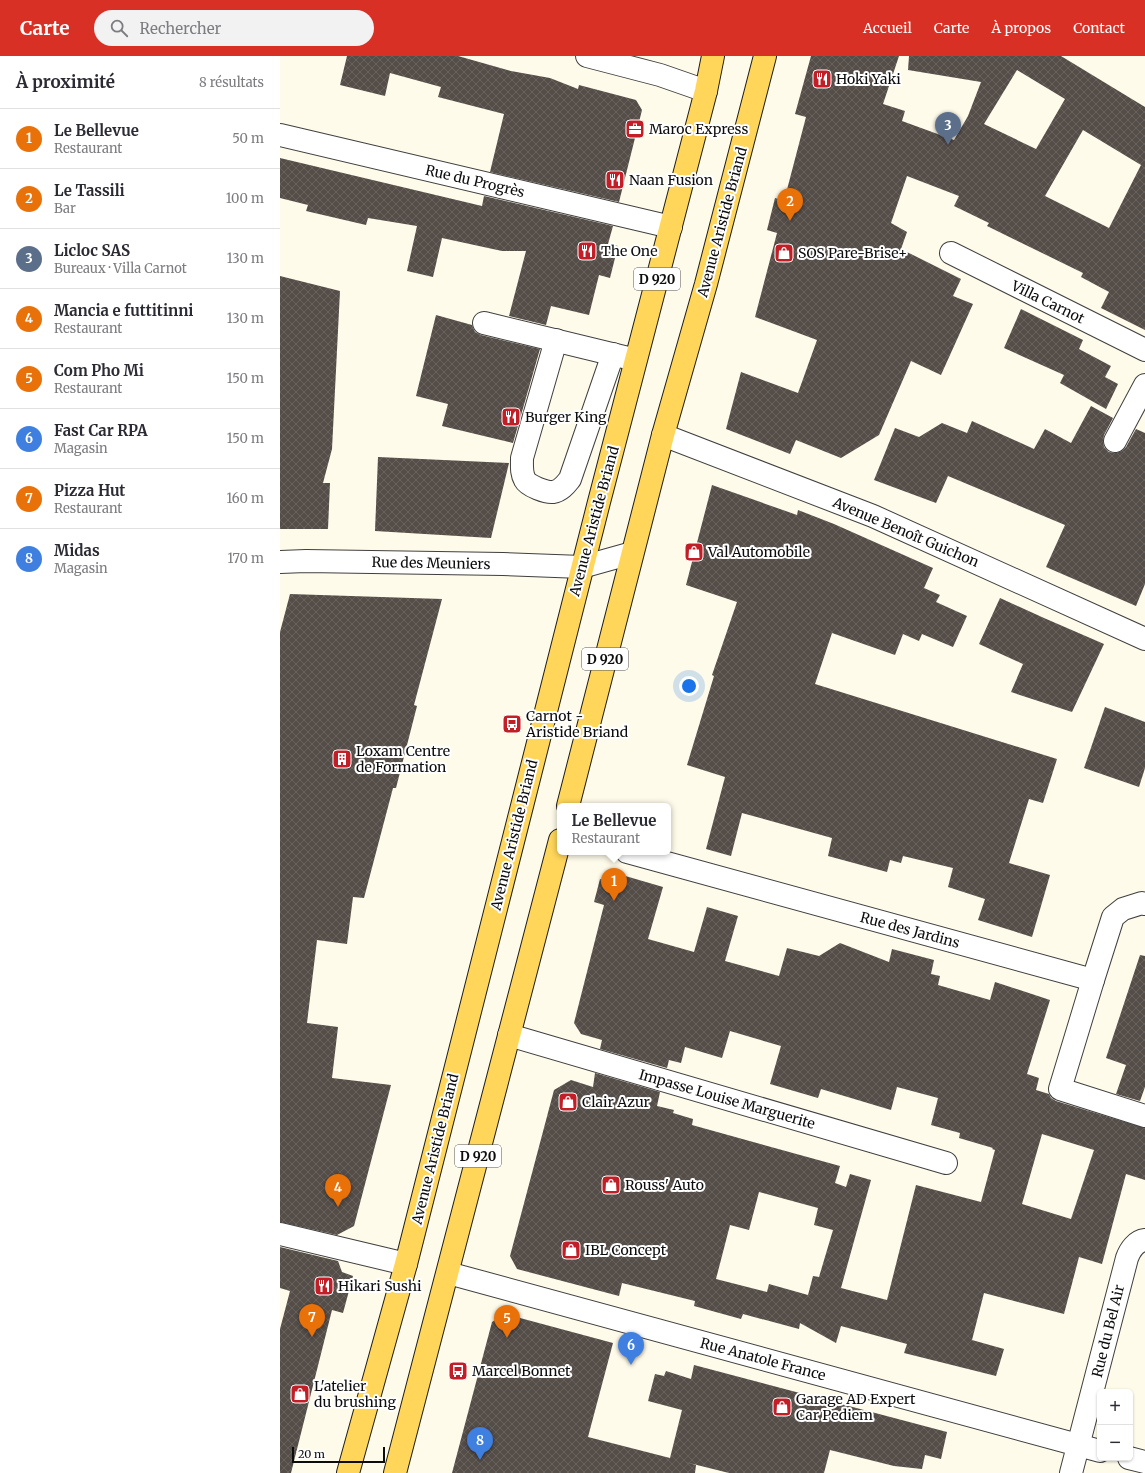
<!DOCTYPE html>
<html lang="fr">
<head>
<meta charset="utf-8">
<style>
  :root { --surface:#fff; --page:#f2f2f3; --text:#2b2b33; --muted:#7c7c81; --line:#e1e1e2; --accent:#d93025 }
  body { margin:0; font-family:Merriweather,serif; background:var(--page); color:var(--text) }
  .controls { position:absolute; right:12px; bottom:12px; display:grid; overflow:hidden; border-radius:6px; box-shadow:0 1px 3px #0004 }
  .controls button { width:36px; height:36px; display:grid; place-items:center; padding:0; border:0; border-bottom:1px solid var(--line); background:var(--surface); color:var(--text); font:20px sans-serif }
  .scale { position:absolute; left:12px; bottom:10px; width:93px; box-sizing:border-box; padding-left:4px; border:2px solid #0c0c0c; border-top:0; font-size:11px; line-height:14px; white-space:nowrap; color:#0c0c0c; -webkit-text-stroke:3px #fff; paint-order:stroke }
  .you { position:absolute; left:409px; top:630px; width:14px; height:14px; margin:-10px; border:3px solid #fff; border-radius:50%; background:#1a73e8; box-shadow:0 0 0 6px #1a73e833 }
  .badge { display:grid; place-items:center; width:26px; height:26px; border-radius:50%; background:var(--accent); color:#fff; font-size:13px; font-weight:700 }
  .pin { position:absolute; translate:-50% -33px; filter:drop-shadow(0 1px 2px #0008) }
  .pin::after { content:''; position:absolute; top:21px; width:14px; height:12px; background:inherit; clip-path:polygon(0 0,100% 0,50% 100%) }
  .popup { position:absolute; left:277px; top:747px; width:114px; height:52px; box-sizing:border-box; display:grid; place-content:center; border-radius:6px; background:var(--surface); filter:drop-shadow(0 1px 3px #0005); font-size:13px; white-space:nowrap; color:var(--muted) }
  .popup b { font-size:15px; color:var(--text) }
  .popup::after { content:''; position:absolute; left:50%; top:100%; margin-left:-8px; border:8px solid transparent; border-top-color:var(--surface) }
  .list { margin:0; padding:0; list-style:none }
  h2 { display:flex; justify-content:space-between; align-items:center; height:52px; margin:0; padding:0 16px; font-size:17px }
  h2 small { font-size:13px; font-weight:400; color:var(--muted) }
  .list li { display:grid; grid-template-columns:26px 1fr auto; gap:12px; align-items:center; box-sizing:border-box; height:60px; padding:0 16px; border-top:1px solid var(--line) }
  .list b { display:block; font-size:15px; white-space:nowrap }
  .list p { margin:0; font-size:13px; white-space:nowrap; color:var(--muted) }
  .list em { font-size:13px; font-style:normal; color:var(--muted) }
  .icon { flex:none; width:22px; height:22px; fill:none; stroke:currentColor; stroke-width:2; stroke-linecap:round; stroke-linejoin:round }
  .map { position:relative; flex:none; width:865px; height:1417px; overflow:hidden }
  header { display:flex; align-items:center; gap:24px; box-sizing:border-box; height:56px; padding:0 20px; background:var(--accent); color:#fff }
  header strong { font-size:19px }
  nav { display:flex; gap:22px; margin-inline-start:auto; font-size:14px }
  .search { width:280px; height:36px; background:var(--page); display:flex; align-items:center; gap:10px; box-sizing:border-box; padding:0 14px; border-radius:22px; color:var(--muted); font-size:15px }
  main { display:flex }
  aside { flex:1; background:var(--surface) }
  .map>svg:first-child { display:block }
  .building { fill:url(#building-cross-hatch); fill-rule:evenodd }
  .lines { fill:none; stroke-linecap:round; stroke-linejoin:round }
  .minor-casing { stroke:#3f3f3f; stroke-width:24 }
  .major-casing { stroke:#1d1d1d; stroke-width:24 }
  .minor { stroke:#fff; stroke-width:22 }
  .major { stroke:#ffd65a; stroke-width:22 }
  .labels { text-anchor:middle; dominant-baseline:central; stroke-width:4; stroke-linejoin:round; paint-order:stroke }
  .shield { fill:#fff; stroke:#555; stroke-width:1 }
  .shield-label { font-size:13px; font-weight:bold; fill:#0c0c0c }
  .poi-label { font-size:14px; fill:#0c0c0c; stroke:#fff; text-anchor:start }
  .street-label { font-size:14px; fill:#0c0c0c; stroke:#fff }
</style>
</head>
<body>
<header>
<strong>Carte</strong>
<div class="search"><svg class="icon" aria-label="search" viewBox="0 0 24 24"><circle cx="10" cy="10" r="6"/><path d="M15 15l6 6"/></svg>Rechercher</div>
<nav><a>Accueil</a><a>Carte</a><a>À propos</a><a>Contact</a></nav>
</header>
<main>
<aside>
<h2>À proximité<small>8 résultats</small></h2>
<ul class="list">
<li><span class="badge" style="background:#e8710a">1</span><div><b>Le Bellevue</b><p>Restaurant</p></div><em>50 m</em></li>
<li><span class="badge" style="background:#e8710a">2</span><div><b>Le Tassili</b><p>Bar</p></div><em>100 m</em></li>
<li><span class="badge" style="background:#5c6f8a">3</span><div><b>Licloc SAS</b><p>Bureaux · Villa Carnot</p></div><em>130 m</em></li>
<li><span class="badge" style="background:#e8710a">4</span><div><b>Mancia e futtitinni</b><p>Restaurant</p></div><em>130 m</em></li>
<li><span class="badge" style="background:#e8710a">5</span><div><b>Com Pho Mi</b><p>Restaurant</p></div><em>150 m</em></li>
<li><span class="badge" style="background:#3f7fe0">6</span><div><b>Fast Car RPA</b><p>Magasin</p></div><em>150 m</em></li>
<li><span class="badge" style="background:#e8710a">7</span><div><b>Pizza Hut</b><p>Restaurant</p></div><em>160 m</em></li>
<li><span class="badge" style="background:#3f7fe0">8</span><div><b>Midas</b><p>Magasin</p></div><em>170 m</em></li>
</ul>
</aside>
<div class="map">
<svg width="865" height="1417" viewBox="0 0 865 1417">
  <defs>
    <pattern id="building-cross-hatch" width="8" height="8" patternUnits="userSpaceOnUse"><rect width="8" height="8" fill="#554d48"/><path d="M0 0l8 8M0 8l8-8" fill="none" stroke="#68625e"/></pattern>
  </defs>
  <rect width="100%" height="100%" fill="#fffbea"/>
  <g class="building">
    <polygon points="67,0 178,0 231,15 270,22 298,33 299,29 356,44 362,54 339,146 210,116 224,58 158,41 161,31 110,17 105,40 60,29"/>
    <path d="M 531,0 L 619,0 L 603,48 L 625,55 L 622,65 L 674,84 L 688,60 L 701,26 L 628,14 L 629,0 L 781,0 L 865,51 L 865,274 L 821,252 L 829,236 L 801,221 L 803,217 L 707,170 L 709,167 L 674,150 L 679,140 L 627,120 L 611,167 L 627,176 L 621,193 L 681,223 L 673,240 L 693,248 L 661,319 L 631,305 L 599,379 L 561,402 L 516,384 L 510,398 L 446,373 L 461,316 L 518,337 L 537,284 L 475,261 L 497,177 L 487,174 L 495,142 L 504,145 L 526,61 L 515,58 ZM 737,14 L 785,43 L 756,93 L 704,68 ZM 803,74 L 861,109 L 829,172 L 765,140 Z"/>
    <polygon points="0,102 202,150 204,140 333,170 328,188 338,190 330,222 319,219 309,259 271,250 266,269 229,260 246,195 222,195 162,182 153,221 127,215 137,170 88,162 86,169 26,155 28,149 0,142"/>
    <polygon points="0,220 60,235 52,393 43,427 50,427 48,473 0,473"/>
    <polygon points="741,253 803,284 799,293 831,310 825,321 838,328 826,353 780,327 784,319 724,292"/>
    <polygon points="156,259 192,269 195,276 201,279 260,293 233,387 162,370 168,348 136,340"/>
    <polygon points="811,350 833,362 824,379 823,385 824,391 829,396 836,397 842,395 846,391 856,373 865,377 865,528 856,550 766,511 785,469 668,420 656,447 594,424 615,372 639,381 662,367 687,377 692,365 754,393 765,373 791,387"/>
    <polygon points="98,401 229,407 211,482 95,475"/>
    <polygon points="432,429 517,459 518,454 554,468 653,512 644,532 660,539 656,546 687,560 673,591 642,578 639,585 623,578 615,599 552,577 535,628 777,703 763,747 749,743 729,807 770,819 752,881 698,864 705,843 668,831 673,812 623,800 621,807 610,804 607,816 548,800 552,782 462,757 451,800 426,793 445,721 407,709 434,620 432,619 457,546 406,529"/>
    <polygon points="10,538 162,543 134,649 137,650 116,732 113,732 84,842 73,841 67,888 37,884 27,967 58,971 52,1022 111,1029 74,1170 57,1179 0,1166 0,576"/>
    <polygon points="720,542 764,562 824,588 792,656 731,636 743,608 699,588"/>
    <polygon points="825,651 865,666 865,712 859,731 804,712"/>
    <path d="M 342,819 L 383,831 L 368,883 L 414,896 L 427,851 L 458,860 L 445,905 L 499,920 L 507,892 L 539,900 L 560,887 L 609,906 L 612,893 L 654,904 L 651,918 L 660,920 L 658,929 L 710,944 L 715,926 L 770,944 L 747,1018 L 759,1022 L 756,1034 L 769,1038 L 771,1042 L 776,1045 L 865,1072 L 865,1124 L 846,1118 L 822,1208 L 799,1201 L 784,1258 L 704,1237 L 692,1284 L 724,1293 L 716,1320 L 624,1297 L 627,1288 L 561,1270 L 556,1287 L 520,1267 L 519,1273 L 463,1258 L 461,1263 L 414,1250 L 415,1245 L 342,1227 L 339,1240 L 237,1213 L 230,1200 L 274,1034 L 291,1024 L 313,1031 L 315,1017 L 380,1036 L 377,1050 L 394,1054 L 393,1057 L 413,1063 L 412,1069 L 560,1110 L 555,1127 L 566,1131 L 570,1118 L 591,1124 L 561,1232 L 607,1244 L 636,1129 L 701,1146 L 715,1094 L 712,1093 L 713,1092 L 679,1082 L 680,1077 L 651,1069 L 658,1042 L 617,1031 L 611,1054 L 541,1033 L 538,1042 L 490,1028 L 501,990 L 450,975 L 442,1002 L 405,991 L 401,1007 L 389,1004 L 387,1012 L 320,993 L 322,984 L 301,978 L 294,967 L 324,849 L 314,846 L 320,823 L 330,825 ZM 762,1078 L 814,1094 L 791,1163 L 742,1148 ZM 479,1136 L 538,1152 L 534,1169 L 553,1174 L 539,1221 L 533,1220 L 528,1239 L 489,1228 L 487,1236 L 436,1223 L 450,1169 L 469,1174 Z"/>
    <polygon points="860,899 865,900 865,1031 860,1045 836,1038 846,1009 826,1002"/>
    <polygon points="0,1191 58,1205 62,1216 73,1220 63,1257 52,1254 11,1417 0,1417 0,1273 10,1235 0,1232"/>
    <polygon points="225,1258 333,1287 308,1381 390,1402 402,1354 368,1345 375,1318 384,1320 386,1315 411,1323 414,1309 667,1376 661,1403 645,1399 642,1413 614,1410 550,1394 544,1417 449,1417 405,1406 416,1409 415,1417 172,1417 212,1266"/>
  </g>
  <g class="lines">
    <defs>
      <g id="minor">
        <polyline points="307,0 380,19 426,35"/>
        <polyline points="0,79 391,171"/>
        <polyline points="671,197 865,294"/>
        <polyline points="204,267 348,302"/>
        <path d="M 276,284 L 242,402 C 242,410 241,417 245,424 C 248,430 267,437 273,436 C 281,435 286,428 290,423 L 333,298"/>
        <polyline points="383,379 593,460 865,583"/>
        <polyline points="835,385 865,329"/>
        <polyline points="0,506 26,505 223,508 302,511 352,497"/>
        <polyline points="347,796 813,924 833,861 843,853 862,847 865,848"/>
        <polyline points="813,924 780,1033 865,1060"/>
        <polyline points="229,979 666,1107"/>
        <polyline points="0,1178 126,1208"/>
        <polyline points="168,1217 820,1395"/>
        <polyline points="849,1402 865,1406"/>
        <path d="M 791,1417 L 847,1202 C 850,1194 856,1185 865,1184"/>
      </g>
      <g id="major">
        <polyline points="288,750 383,379 426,228 485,0"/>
        <polyline points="68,1417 126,1208 319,446 426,35 433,0"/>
        <polyline points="115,1417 280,784"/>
      </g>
    </defs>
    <use href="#minor" class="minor-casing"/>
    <use href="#major" class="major-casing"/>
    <use href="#minor" class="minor"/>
    <use href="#major" class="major"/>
  </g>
  <defs>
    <symbol id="restaurant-square" viewBox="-11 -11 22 22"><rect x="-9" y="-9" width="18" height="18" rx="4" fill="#c11e27" stroke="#fff"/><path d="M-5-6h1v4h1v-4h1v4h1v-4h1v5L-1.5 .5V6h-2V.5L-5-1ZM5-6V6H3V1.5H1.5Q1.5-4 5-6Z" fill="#fff"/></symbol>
    <symbol id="office-square" viewBox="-11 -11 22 22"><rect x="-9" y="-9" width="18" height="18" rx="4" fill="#c11e27" stroke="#fff"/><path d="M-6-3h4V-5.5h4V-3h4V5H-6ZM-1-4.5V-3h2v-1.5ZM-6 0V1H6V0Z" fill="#fff"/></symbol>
    <symbol id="shop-square" viewBox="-11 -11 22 22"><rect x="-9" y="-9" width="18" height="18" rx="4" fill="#c11e27" stroke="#fff"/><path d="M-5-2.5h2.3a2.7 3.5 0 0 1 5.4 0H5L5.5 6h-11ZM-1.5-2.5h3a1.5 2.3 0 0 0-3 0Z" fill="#fff"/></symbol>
    <symbol id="bus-square" viewBox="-11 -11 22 22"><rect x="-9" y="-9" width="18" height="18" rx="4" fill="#c11e27" stroke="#fff"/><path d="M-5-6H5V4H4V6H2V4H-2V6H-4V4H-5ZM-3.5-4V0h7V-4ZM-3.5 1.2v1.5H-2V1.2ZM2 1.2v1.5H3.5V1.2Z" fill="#fff"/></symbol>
    <symbol id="building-square" viewBox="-11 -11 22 22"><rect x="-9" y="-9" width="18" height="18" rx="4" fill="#c11e27" stroke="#fff"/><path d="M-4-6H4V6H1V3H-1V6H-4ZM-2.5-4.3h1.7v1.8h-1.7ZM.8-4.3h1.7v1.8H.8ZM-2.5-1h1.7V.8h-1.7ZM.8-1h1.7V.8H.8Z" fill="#fff"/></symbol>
  </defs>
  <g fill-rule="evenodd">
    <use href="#restaurant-square" x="531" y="12" width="22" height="22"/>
    <use href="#office-square" x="344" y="62" width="22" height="22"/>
    <use href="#restaurant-square" x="324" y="113" width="22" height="22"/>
    <use href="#restaurant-square" x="296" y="184" width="22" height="22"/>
    <use href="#shop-square" x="493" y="186" width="22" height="22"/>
    <use href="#restaurant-square" x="220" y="350" width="22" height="22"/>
    <use href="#shop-square" x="403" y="485" width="22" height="22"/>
    <use href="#bus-square" x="221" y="657" width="22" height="22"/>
    <use href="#building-square" x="51" y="692" width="22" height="22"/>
    <use href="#shop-square" x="277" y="1035" width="22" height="22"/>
    <use href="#shop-square" x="320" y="1118" width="22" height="22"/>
    <use href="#shop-square" x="280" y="1183" width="22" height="22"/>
    <use href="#restaurant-square" x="33" y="1219" width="22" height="22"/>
    <use href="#bus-square" x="167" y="1304" width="22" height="22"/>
    <use href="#shop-square" x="9" y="1327" width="22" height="22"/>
    <use href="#shop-square" x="491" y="1340" width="22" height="22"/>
  </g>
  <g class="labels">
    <g class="shield">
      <rect x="354" y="212" width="46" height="22" rx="3"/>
      <rect x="302" y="592" width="46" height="22" rx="3"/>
      <rect x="175" y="1089" width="46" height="22" rx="3"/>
    </g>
    <g class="shield-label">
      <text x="377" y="223">D 920</text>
      <text x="325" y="603">D 920</text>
      <text x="198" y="1100">D 920</text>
    </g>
    <g class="poi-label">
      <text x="556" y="23">Hoki Yaki</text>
      <text x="369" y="73">Maroc Express</text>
      <text x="349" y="124">Naan Fusion</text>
      <text x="321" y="195">The One</text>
      <text x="518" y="197">SOS Pare-Brise+</text>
      <text x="245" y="361">Burger King</text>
      <text x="428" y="496">Val Automobile</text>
      <text x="246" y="660">Carnot -<tspan x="246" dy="16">Aristide Briand</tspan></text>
      <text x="76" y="695">Loxam Centre<tspan x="76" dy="16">de Formation</tspan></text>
      <text x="302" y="1046">Clair Azur</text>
      <text x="345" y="1129">Rouss' Auto</text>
      <text x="305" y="1194">IBL Concept</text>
      <text x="58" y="1230">Hikari Sushi</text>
      <text x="192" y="1315">Marcel Bonnet</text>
      <text x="34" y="1330">L'atelier<tspan x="34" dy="16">du brushing</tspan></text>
      <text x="516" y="1343">Garage AD Expert<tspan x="516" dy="16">Car Pediem</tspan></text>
    </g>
    <g class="street-label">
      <text transform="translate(195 125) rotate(13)">Rue du Progrès</text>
      <text transform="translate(442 166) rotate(-75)">Avenue Aristide Briand</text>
      <text transform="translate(768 246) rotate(26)">Villa Carnot</text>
      <text transform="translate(314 465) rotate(-75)">Avenue Aristide Briand</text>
      <text transform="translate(626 476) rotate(23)">Avenue Benoît Guichon</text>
      <text transform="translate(151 507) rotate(1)">Rue des Meuniers</text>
      <text transform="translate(234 779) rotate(-76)">Avenue Aristide Briand</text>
      <text transform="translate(630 874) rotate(15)">Rue des Jardins</text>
      <text transform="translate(447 1043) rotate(16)">Impasse Louise Marguerite</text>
      <text transform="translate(155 1093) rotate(-76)">Avenue Aristide Briand</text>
      <text transform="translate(828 1275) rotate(-76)">Rue du Bel Air</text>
      <text transform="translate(483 1303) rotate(15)">Rue Anatole France</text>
    </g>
  </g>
</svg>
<div class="controls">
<button>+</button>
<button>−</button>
</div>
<div class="scale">20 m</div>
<div class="you"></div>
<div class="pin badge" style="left:334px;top:845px;background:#e8710a">1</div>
<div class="popup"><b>Le Bellevue</b>Restaurant</div>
<div class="pin badge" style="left:510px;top:165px;background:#e8710a">2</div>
<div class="pin badge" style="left:668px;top:89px;background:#5c6f8a">3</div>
<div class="pin badge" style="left:58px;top:1151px;background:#e8710a">4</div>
<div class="pin badge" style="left:227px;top:1282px;background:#e8710a">5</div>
<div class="pin badge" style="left:351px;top:1309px;background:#3f7fe0">6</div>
<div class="pin badge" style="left:32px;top:1281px;background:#e8710a">7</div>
<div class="pin badge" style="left:200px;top:1404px;background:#3f7fe0">8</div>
</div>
</main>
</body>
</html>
